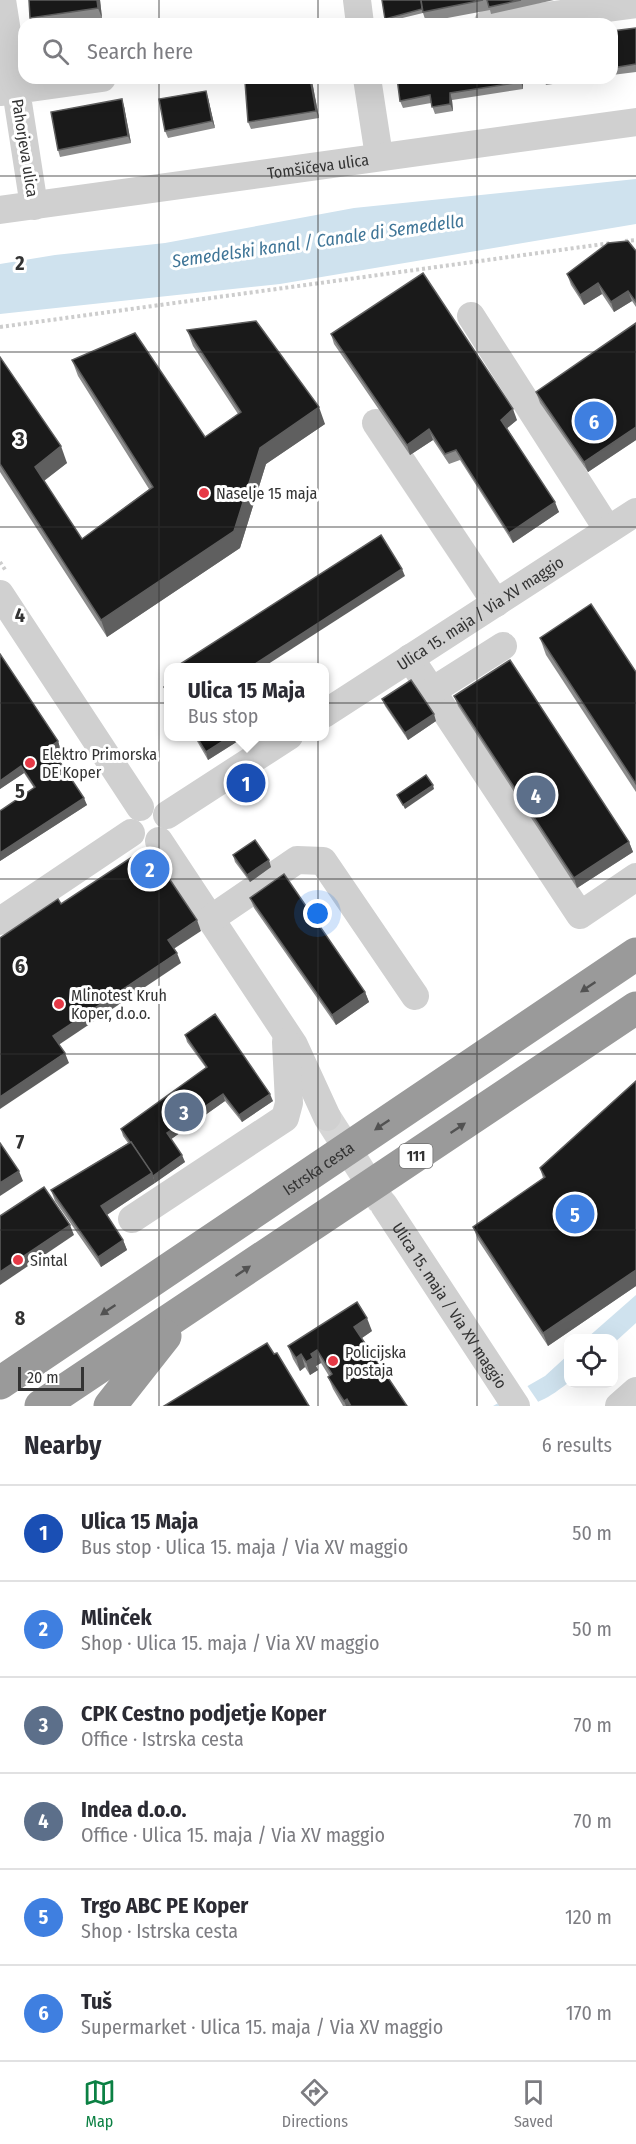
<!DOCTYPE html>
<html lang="en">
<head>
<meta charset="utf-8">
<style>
  :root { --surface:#fff; --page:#f7f7f7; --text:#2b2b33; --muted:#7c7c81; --line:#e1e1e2; --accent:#0b8043 }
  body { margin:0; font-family:"Fira Sans Condensed",sans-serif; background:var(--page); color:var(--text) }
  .controls { position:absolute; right:18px; bottom:18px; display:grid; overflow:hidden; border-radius:12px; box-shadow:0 6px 24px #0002 }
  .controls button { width:54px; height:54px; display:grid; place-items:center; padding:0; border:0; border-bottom:2px solid var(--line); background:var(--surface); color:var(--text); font:30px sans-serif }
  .scale { position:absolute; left:18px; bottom:15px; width:66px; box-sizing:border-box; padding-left:6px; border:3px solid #333; border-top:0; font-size:16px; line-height:21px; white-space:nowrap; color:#333; -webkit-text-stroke:4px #fff; paint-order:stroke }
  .you { position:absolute; left:318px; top:914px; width:21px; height:21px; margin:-15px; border:4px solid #fff; border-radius:50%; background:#1a73e8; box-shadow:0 0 0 9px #1a73e833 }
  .badge { display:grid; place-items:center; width:39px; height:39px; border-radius:50%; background:var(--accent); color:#fff; font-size:20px; font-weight:700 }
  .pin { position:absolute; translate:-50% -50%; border:3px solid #fff; box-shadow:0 2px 6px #0006 }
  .popup { position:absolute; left:164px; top:663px; width:165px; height:78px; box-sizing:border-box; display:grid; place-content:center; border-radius:12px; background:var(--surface); filter:drop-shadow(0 2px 4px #0005); font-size:20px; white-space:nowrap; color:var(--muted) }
  .popup b { font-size:22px; color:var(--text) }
  .popup::after { content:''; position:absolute; left:50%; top:100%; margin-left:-12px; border:12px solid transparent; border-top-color:var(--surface) }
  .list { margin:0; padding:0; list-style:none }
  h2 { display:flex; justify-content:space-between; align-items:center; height:78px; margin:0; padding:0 24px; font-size:26px }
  h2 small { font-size:20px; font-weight:400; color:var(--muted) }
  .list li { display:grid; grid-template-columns:39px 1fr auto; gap:18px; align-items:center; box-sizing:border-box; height:96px; padding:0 24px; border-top:2px solid var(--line) }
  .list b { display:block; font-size:22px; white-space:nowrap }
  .list p { margin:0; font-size:20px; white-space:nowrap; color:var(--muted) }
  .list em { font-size:20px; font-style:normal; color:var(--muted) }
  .icon { flex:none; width:33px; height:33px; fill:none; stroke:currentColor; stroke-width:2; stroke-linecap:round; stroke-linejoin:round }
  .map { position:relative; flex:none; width:636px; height:1406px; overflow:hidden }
  .search { position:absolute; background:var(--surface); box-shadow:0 6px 24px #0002; left:18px; right:18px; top:18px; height:66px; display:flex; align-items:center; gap:15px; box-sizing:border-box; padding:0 21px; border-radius:18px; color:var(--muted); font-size:22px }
  .sheet { height:654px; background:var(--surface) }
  nav { display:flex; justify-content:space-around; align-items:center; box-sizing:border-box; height:84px; border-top:2px solid var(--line); background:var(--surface); font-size:16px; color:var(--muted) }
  nav a { display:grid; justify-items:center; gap:3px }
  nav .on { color:var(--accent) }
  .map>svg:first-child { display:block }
  .water { fill:#cfe2ee }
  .pier { fill:#fff }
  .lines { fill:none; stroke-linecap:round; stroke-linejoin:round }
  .minor-tunnel { stroke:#d6d6d6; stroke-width:28; stroke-dasharray:28 14; stroke-linecap:butt }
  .path { stroke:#cdcdcd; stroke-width:4; stroke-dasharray:3 3; stroke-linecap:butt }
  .minor { stroke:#d0d0d0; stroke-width:28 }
  .highway { stroke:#9a9a9a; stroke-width:33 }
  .wall { fill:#8c8c8c }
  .shaded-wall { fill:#5f5f5f }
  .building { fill:#1a1a1a; stroke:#5f5f5f; stroke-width:1.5 }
  .oneway { fill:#525252 }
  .grid { fill:none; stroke:#333; stroke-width:1.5; stroke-opacity:0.55 }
  .poi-dot { fill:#e63946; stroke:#fff; stroke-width:2 }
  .labels { text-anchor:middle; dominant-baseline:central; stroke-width:6; stroke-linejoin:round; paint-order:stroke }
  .shield { fill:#fff; stroke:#707070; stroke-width:1.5 }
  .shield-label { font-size:15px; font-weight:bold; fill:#333 }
  .street-label { font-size:16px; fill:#333; stroke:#fff }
  .poi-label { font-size:16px; fill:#333; stroke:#fff; text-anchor:start }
  .water-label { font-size:18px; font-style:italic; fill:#3f7597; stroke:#fff }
  .grid-label { font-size:20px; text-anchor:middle; font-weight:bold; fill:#333; stroke:#fff; stroke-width:6; stroke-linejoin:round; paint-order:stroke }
</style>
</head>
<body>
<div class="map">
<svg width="636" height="1406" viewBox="0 0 636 1406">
  <rect width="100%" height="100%" fill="#fff"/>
  <g class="water">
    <polygon points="636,179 636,224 280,284 0,314 0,264 55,255 165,243 354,208"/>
    <polygon points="636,1295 636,1323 614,1343 614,1338 587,1338"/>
    <path d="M 568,1355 L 568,1383 C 538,1406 532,1406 493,1406 L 545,1376 Z"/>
  </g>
  <polygon class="pier" points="526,1384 541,1406 509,1406 503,1397"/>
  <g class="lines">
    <polyline class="minor-tunnel" points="327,1117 382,1203"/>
    <g class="path">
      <polyline points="625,241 636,240"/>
      <polyline points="0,327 611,243"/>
      <polyline points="0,562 6,571"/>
    </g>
    <g class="minor">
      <polyline points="357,0 360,24"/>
      <polyline points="487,24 636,4"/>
      <polyline points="367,78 379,156"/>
      <polyline points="0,92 16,90 2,0"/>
      <polyline points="34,206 16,90 102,78"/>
      <path id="s1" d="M 0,210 L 636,122"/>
      <polyline points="471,316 608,530"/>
      <polyline points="376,423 496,603"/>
      <polyline points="0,594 140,807"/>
      <polyline points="410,658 580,915 636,877"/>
      <polyline points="432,691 503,646"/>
      <path id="s2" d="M 324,714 L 636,512"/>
      <polyline points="167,815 289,736"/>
      <polyline points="159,841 294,1045 327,1117"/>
      <polyline points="212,918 297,860 323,861 415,996"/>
      <polyline points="0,921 131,833"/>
      <path id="s3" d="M 384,1205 L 516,1406"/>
      <polyline points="132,1219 285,1118 289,1103 286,1042"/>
      <polyline points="619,1406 636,1391"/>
    </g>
    <g class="highway">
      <path id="s4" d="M 0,1383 L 636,954"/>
      <polyline points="41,1406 636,1008"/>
      <polyline points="110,1406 165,1336"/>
    </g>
  </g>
  <g class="wall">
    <polygon points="29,0 100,0 102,18 60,24 33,24 30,18"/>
    <polygon points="382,0 554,0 491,14 490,10 426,22 423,13 386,22"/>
    <polygon points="636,28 636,72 612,75 612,31"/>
    <polygon points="397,78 593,78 546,85 544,80 523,82 523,89 452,100 453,111 435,114 431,103 403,108 400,101"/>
    <polygon points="312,81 319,118 251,129 248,122"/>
    <polygon points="208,98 215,128 168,138 165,131"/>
    <polygon points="124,106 131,143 60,157 58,150"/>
    <polygon points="636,251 636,307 632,301 614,312 602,294 584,305 571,285 567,274"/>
    <polygon points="636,323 636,440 588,472 540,403 536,392"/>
    <polygon points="187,330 325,424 266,464 240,548 107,637 0,472 0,357 67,463 44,481 82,539 149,489 78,376 72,360 205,437 238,414 193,346"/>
    <polygon points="331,334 517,420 507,428 559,512 513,543 460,460 449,464 433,440 410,455 334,344"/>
    <polygon points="540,638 636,672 636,792 546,655"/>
    <polygon points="0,654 58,741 60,748 54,753 87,805 0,861 0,811 34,788 24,773 0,789"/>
    <polygon points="454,696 629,842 633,852 577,888 458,706"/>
    <polygon points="382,699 436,721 408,740 385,706"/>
    <polygon points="194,736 236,736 238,741 208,760"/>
    <polygon points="233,855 271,867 250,882 235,862"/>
    <polygon points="250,898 365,992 369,1002 336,1025 254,908"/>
    <polygon points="185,1035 273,1101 242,1122 225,1101 171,1139 185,1162 107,1215 123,1240 127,1250 101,1267 55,1201 51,1190 128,1143 123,1136 121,1129 206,1068 187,1042"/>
    <polygon points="636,1081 636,1286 548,1346 478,1240 473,1227 543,1178 540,1168"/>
    <polygon points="372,1331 362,1338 407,1406 343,1406 333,1389 328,1377 329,1376 321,1363 316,1366 318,1370 310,1375 305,1367 300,1371 293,1359 288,1346"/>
  </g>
  <g class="shaded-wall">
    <polygon points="97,0 100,0 102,18 98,8"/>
    <polygon points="310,78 312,81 319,118 316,111"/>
    <polygon points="521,78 522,78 523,82 523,89 521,82"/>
    <polygon points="206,91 208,98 215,128 212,121"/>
    <polygon points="450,93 452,100 453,111 450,104"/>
    <polygon points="122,99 124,106 131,143 128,136"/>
    <polygon points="598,283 602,294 584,305 580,295"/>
    <polygon points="628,291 632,301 614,312 611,302"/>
    <polygon points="319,407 325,424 266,464 240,548 107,637 101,620 260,448"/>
    <polygon points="513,409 517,420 505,430 501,420"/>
    <polygon points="636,427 636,440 588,472 584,462"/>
    <polygon points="429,429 433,440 410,455 407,445"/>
    <polygon points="61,446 67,463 41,483 35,467"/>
    <polygon points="555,502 559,512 513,543 509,533"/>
    <polygon points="402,569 405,576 262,668 249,668"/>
    <polygon points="434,714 436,721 408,740 405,733"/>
    <polygon points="231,736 236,736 238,741 208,760 206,752"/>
    <polygon points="58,741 60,748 53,754 50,747"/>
    <polygon points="21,766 24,773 0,789 0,781"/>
    <polygon points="433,785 434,789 405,809 403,805"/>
    <polygon points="84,798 87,805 0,861 0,853"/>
    <polygon points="629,842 633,852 577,888 574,878"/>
    <polygon points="269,860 271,867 250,882 247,875"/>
    <polygon points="197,920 201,931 172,950 168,940"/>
    <polygon points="177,953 181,963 57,1046 53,1036"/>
    <polygon points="365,992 369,1002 336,1025 332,1015"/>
    <polygon points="65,1053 69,1063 0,1109 0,1097"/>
    <polygon points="223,1094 225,1101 170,1140 167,1133"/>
    <polygon points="270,1094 273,1101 242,1122 239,1115"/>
    <polygon points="182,1155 185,1162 155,1183 153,1176"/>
    <polygon points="19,1171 23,1181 0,1196 0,1183"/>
    <polygon points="152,1173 155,1183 105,1216 101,1206"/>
    <polygon points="70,1225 74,1235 0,1285 0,1272"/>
    <polygon points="123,1240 127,1250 101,1267 98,1257"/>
    <polygon points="636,1270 636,1286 548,1346 543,1333"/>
    <polygon points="367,1318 372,1331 359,1340 354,1327"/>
    <polygon points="317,1350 321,1363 316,1366 318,1370 310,1375 306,1362 311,1354"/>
    <polygon points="301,1354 305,1367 300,1371 296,1358"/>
    <polygon points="347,1399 350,1406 346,1406 344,1401"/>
  </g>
  <g class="building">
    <polygon points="29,0 97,0 98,8 30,18"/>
    <polygon points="382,0 421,0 422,9 385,19"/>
    <polygon points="421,0 483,0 423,12"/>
    <polygon points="487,0 521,0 489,7"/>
    <polygon points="636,28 636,64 612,68 612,31"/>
    <polygon points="275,78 310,78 316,111 248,122 245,82"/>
    <polygon points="397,78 521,78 521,82 450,93 450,104 432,107 430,95 400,101"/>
    <polygon points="206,91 212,121 165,131 159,99"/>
    <polygon points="122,99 128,136 58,150 51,112"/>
    <polygon points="628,241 636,251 636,302 628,291 611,302 598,283 580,295 567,274 608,243"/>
    <polygon points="423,273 513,409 501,420 555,502 509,533 456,450 445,454 429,429 407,445 331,334"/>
    <polygon points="256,321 319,407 260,448 234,531 101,620 0,464 0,357 61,446 35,467 82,539 153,487 72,360 135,333 205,437 241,412 187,330"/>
    <polygon points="636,323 636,427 584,462 536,392"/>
    <polygon points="381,535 402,569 249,668 174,668"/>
    <polygon points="591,604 636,672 636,784 540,638"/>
    <polygon points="0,654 58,741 50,747 84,798 0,853 0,811 35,787 21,766 0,781"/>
    <polygon points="510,660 629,842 574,878 454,696"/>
    <polygon points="411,680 434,714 405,733 382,699"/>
    <polygon points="168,685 168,693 164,687"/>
    <polygon points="196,736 231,736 206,752"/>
    <polygon points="426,775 433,785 403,805 397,795"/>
    <polygon points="255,840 269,860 247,875 233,855"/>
    <polygon points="138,853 154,856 197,920 168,940 177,953 53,1036 65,1053 0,1097 0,938 58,899 61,904"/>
    <polygon points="284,874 365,992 332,1015 250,898"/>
    <polygon points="215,1014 270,1094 239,1115 223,1094 167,1133 182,1155 153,1176 131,1142 130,1142 121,1129 207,1067 185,1035"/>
    <polygon points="636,1081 636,1270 543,1333 473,1227 545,1177 540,1168"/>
    <polygon points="131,1142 152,1173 101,1206 123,1240 98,1257 51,1190"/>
    <polygon points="0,1143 19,1171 0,1183"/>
    <polygon points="44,1187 70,1225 0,1272 0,1216"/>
    <polygon points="357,1302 367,1318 354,1327 407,1406 351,1406 347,1399 344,1401 328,1377 332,1374 317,1350 311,1354 313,1358 306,1362 301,1354 296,1358 288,1346"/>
    <polygon points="267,1343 274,1354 277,1353 309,1406 164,1406"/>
  </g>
  <defs><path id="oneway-solid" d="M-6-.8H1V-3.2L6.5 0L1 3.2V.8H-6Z" transform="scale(1.5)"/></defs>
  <g class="oneway">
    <use href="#oneway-solid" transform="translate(588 987) rotate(146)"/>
    <use href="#oneway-solid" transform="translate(382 1125) rotate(146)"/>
    <use href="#oneway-solid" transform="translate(458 1128) rotate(-34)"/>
    <use href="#oneway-solid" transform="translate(243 1271) rotate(-34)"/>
    <use href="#oneway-solid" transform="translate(108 1310) rotate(146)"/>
  </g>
  <path class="grid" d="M 159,0 L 159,24M 318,0 L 318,24M 477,0 L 477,24M 159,78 L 159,1406M 318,78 L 318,1406M 477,78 L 477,1406M 0,176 L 636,176M 0,352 L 636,352M 0,527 L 636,527M 0,703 L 636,703M 0,879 L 636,879M 0,1054 L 636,1054M 0,1230 L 636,1230"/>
  <g class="poi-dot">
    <circle cx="204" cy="493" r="6"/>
    <circle cx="30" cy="763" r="6"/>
    <circle cx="59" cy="1004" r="6"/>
    <circle cx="18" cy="1260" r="6"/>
    <circle cx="333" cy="1361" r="6"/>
  </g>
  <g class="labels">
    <rect class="shield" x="399.5" y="1144" width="33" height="24" rx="4.5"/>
    <g class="shield-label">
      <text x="416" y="1156">111</text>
    </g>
    <g class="street-label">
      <text transform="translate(25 148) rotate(81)">Pahorjeva ulica</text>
      <text stroke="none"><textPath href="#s1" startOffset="321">Tomšičeva ulica</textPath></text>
      <text stroke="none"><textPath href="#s2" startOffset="186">Ulica 15. maja / Via XV maggio</textPath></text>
      <text stroke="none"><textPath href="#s4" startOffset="384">Istrska cesta</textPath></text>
      <text stroke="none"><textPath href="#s3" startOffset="120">Ulica 15. maja / Via XV maggio</textPath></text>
    </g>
    <g class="poi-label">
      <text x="216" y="493">Naselje 15 maja</text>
      <text x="42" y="754">Elektro Primorska<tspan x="42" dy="18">DE Koper</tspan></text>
      <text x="71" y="995">Mlinotest Kruh<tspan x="71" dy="18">Koper, d.o.o.</tspan></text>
      <text x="30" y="1260">Sintal</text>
      <text x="345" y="1352">Policijska<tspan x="345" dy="18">postaja</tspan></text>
    </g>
    <g class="water-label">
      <text transform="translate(318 241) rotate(-8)">Semedelski kanal / Canale di Semedella</text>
    </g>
  </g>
  <g class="grid-label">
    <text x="20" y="270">2</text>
    <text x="20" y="446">3</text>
    <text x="20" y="622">4</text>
    <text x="20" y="798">5</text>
    <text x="20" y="973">6</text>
    <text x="20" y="1149">7</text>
    <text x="20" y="1325">8</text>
  </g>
</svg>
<div class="controls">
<button><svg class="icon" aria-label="locate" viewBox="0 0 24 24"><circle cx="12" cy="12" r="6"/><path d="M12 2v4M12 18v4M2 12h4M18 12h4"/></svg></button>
</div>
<div class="scale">20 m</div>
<div class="you"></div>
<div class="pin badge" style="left:246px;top:783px;background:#1a4fb4">1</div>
<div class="popup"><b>Ulica 15 Maja</b>Bus stop</div>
<div class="pin badge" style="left:150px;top:869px;background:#3f7fe0">2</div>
<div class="pin badge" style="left:184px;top:1112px;background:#5c6f8a">3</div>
<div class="pin badge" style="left:536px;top:795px;background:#5c6f8a">4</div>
<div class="pin badge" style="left:575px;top:1214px;background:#3f7fe0">5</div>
<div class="pin badge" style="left:594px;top:421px;background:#3f7fe0">6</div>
<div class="search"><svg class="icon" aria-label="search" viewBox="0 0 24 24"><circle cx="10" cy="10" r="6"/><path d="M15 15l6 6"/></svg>Search here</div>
</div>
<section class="sheet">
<h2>Nearby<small>6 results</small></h2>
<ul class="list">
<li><span class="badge" style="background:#1a4fb4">1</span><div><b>Ulica 15 Maja</b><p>Bus stop · Ulica 15. maja / Via XV maggio</p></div><em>50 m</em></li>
<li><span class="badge" style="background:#3f7fe0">2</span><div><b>Mlinček</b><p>Shop · Ulica 15. maja / Via XV maggio</p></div><em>50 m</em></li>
<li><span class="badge" style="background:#5c6f8a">3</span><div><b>CPK Cestno podjetje Koper</b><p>Office · Istrska cesta</p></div><em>70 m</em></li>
<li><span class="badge" style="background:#5c6f8a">4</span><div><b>Indea d.o.o.</b><p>Office · Ulica 15. maja / Via XV maggio</p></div><em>70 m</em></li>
<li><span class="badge" style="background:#3f7fe0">5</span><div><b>Trgo ABC PE Koper</b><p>Shop · Istrska cesta</p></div><em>120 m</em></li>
<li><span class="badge" style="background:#3f7fe0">6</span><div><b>Tuš</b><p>Supermarket · Ulica 15. maja / Via XV maggio</p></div><em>170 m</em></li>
</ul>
</section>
<nav>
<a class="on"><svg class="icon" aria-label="map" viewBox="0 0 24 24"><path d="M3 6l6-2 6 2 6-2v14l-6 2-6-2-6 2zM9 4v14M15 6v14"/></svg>Map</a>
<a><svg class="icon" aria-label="directions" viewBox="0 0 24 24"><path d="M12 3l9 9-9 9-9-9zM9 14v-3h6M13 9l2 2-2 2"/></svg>Directions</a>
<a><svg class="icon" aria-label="saved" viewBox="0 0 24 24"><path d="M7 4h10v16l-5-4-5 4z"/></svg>Saved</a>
</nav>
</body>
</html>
